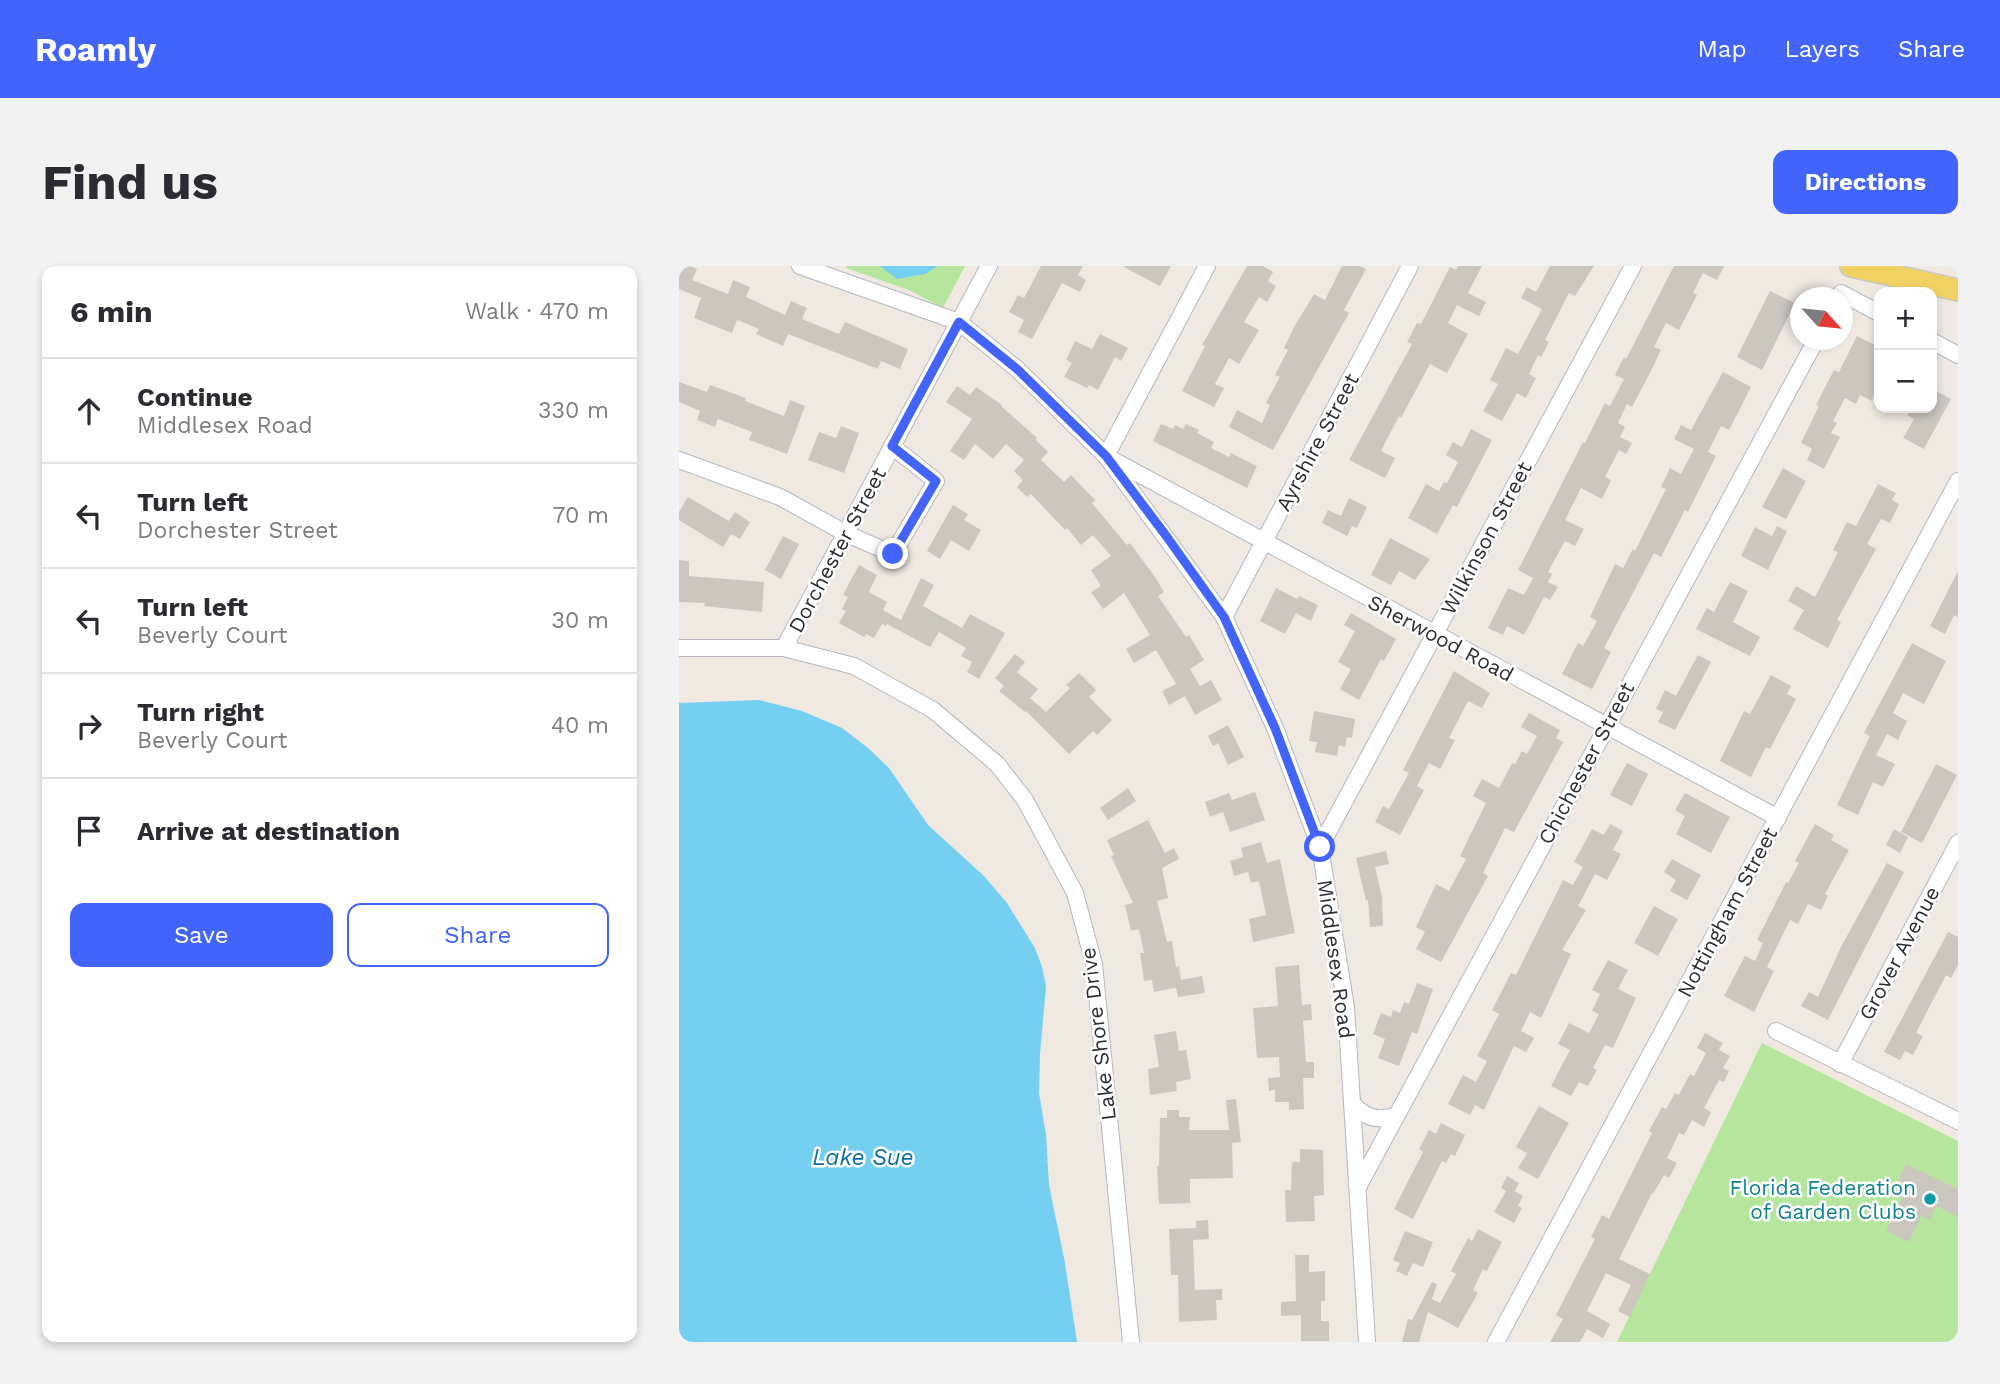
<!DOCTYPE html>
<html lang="en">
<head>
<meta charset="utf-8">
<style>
  :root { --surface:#fff; --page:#f2f2f3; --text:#2b2b33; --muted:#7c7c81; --line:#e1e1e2; --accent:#4264fb }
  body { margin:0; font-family:"Work Sans",sans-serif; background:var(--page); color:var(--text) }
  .controls { position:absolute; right:21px; top:21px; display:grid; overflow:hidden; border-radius:14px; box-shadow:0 4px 10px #0003 }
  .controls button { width:63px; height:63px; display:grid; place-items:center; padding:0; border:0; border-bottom:2px solid var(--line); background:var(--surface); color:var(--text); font:35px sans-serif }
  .compass { position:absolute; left:1111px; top:21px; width:63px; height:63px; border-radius:50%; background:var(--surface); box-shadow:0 4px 10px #0003; rotate:117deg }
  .stop { position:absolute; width:21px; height:21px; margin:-16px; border:5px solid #4264fb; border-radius:50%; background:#fff }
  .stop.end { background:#4264fb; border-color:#fff; box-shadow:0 2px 7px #0008 }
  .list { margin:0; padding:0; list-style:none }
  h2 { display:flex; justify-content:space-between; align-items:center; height:91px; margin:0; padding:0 28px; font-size:30px }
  h2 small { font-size:23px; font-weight:400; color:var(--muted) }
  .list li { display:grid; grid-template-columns:46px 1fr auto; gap:21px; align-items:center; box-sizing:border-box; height:105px; padding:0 28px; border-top:2px solid var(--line) }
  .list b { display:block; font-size:26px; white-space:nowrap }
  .list p { margin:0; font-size:23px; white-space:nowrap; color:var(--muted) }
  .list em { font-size:23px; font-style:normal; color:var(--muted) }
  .actions { display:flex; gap:14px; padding:21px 28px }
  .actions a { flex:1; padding:16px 0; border:2px solid var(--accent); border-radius:14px; text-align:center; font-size:24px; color:var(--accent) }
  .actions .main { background:var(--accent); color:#fff }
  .icon { flex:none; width:38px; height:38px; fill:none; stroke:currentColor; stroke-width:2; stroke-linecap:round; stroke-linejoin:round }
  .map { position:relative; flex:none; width:1279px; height:1076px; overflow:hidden; border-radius:14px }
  header { display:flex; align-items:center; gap:42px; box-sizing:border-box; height:98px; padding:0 35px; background:var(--accent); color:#fff }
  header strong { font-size:33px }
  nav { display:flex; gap:38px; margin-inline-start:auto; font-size:24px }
  .intro { display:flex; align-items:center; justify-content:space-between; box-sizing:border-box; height:168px; padding:0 42px }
  h1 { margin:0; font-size:49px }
  .button { padding:18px 32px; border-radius:14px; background:var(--accent); color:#fff; font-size:24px; font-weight:700 }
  main { display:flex; gap:42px; padding:0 42px }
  aside { flex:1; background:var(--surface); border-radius:14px; box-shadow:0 4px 10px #0003 }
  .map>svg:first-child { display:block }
  .green { fill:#b6e59e }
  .water { fill:#75cff0 }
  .building { fill:#cbc7bf }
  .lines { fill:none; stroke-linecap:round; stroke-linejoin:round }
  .minor-casing { stroke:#b4b7c1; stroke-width:18 }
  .major-casing { stroke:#c9c9c9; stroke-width:24 }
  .minor { stroke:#fff; stroke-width:16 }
  .major { stroke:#f2d163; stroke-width:21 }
  .route { stroke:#4264fb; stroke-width:9 }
  .culture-dot { fill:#0f9aa8; stroke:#fff; stroke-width:2.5 }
  .labels { text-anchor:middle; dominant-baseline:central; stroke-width:5; stroke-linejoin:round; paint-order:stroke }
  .street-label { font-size:21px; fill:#2e2e2e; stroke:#fff }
  .culture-label { font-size:21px; fill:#0d838f; stroke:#fff; text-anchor:end }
  .water-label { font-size:23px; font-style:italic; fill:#0d6fa3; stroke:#fff }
</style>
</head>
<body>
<header>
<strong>Roamly</strong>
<nav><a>Map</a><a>Layers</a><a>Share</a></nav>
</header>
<div class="intro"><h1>Find us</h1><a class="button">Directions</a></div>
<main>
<aside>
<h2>6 min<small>Walk · 470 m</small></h2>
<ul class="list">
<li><svg class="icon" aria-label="ahead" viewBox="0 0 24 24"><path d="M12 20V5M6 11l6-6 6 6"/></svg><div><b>Continue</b><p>Middlesex Road</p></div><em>330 m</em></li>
<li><svg class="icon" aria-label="left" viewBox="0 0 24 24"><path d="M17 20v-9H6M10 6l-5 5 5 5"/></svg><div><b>Turn left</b><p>Dorchester Street</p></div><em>70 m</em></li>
<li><svg class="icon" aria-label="left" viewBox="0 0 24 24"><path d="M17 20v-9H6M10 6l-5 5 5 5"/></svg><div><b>Turn left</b><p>Beverly Court</p></div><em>30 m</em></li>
<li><svg class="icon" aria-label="right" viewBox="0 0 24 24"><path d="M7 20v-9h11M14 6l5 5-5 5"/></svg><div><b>Turn right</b><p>Beverly Court</p></div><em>40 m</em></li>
<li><svg class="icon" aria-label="arrive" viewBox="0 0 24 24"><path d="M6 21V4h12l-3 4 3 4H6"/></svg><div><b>Arrive at destination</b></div></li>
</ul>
<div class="actions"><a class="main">Save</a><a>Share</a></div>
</aside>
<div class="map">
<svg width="1279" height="1076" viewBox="0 0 1279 1076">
  <rect width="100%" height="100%" fill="#efe9e1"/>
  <g class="green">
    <polygon points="168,0 286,0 264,42 230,24 167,2"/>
    <polygon points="1083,777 1279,875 1279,1076 938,1076"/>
  </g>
  <g class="water">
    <polygon points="201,0 259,0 246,8 218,13"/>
    <polygon points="80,434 123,445 163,462 189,482 210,502 249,559 305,610 328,637 356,682 363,701 367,720 361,788 360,827 367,869 370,919 386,997 398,1076 0,1076 0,437"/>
  </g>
  <g class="building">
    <polygon points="0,0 11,0 18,3 13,14 49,28 54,14 71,21 67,31 106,49 112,35 128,42 123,53 160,68 166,56 229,83 221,103 202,95 199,103 109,68 104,80 77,68 80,63 58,54 53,67 15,52 22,32 0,23"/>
    <polygon points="362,0 404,0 399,9 407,14 401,26 383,17 353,73 339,66 345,54 330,46 339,29 345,32"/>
    <polygon points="443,0 492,0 481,20"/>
    <polygon points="568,0 584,0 594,6 589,15 597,20 588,36 580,31 565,56 580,64 560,98 550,92 536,118 545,122 535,141 503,125 526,80 523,79"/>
    <polygon points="663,0 681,0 687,3 665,44 670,47 594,184 550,161 558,144 583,157 591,139 587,137 601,111 596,109 609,84 605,82 615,61 635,28 646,34"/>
    <polygon points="779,0 803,0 789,27 807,36 800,50 778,39 769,57 789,68 768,107 751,98 722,152 720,150 702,185 716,192 706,212 670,194 733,78 728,76 738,57 742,58 771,1 777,4"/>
    <polygon points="871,0 915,0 896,30 890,27 866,74 870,76 862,91 859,89 850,108 857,112 847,132 838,127 823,155 804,145 819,118 811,114 827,82 839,88 863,43 842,32 848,21 857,26"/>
    <polygon points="995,0 1045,0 1038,14 1024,7 1014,27 1018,29 1000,64 987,57 975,81 982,84 972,105 953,141 948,138 939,157 946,161 941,171 953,177 947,188 940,184 926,211 932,214 923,233 902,222 886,254 905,263 896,280 886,275 869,306 873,308 869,316 879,321 871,334 865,331 845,369 828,360 824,369 809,362 829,322 845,329 854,312 839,304 904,176 906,177 926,137 931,140 945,113 936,109 945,91 947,93"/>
    <polygon points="1091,25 1116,37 1083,104 1058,91"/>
    <polygon points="421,68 449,82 442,95 436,91 419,124 410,119 408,122 385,111 393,97 387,94 396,75 413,83"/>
    <polygon points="1178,70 1200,81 1200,114 1193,135 1181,129 1177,138 1166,132 1154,155 1158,157 1152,167 1161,171 1145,203 1128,194 1133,183 1122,177 1140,140 1137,139 1155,104 1160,106"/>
    <polygon points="1044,106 1072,121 1050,164 1042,160 1029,186 1037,190 1009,246 1006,244 982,291 975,287 925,382 932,386 913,423 883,408 899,377 904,380 918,355 911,351 936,298 944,302 954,283 956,285 987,223 982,221 991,202 1002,208 1015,183 995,173 1002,159 1012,164"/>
    <polygon points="0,116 28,126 31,119 67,132 66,135 105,150 111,134 126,140 108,188 70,174 73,166 39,153 36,161 18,154 21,145 0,136"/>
    <polygon points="278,120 291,129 297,121 323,139 322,140 358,172 357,174 369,186 362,194 385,216 392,209 416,234 413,237 448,279 451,277 476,311 485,326 479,330 507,371 510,369 525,394 511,403 521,420 532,414 543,434 516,449 506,430 490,439 483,425 497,418 477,384 455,397 447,383 471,369 445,327 424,343 412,326 422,320 412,304 432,290 414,269 402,279 388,262 386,264 352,228 348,231 338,221 344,214 335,205 345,194 327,178 314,193 296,178 285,194 271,185 293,153 267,136"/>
    <polygon points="1253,123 1272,133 1245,183 1224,172 1235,153 1228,149 1232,142 1253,142"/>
    <polygon points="482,158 494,163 496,159 504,163 507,158 520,164 518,167 535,176 532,182 550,191 552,187 578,200 568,222 474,175"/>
    <polygon points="162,160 180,167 165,207 129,194 140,166 157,172"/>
    <polygon points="792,163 813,174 778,241 774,239 758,268 729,252 747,218 760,225 765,216 768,217 779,196 767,189 774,176 783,181"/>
    <polygon points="1104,202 1127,215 1107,253 1083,241"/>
    <polygon points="1199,218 1217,227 1213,234 1220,238 1211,257 1202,253 1188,278 1197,283 1158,354 1162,356 1149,382 1114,363 1125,344 1109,335 1117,320 1136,331 1159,286 1154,284 1168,256 1177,260"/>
    <polygon points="9,231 50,255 56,246 71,256 61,273 52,268 44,281 0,254 0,246"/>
    <polygon points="670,232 688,241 678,262 673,260 668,270 643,257 649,244 662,250"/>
    <polygon points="274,239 289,248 285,254 302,264 290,285 272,274 261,293 248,285"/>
    <polygon points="1098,260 1108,265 1089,304 1062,290 1076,261 1093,270"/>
    <polygon points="104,270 120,278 102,313 86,304"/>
    <polygon points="711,272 751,293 736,314 720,305 712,319 692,309"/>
    <polygon points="0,294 10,295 10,310 85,316 83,346 25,340 26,337 0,336"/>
    <polygon points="180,299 198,309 190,326 208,336 204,344 222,354 242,312 255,319 244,340 283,362 291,348 326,367 300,413 288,406 293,396 282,390 287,382 260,366 251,381 208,358 207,360 203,358 195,372 187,368 185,371 160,357 167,345 163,343 169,331 164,329"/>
    <polygon points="1279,305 1279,351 1275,349 1266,368 1251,360"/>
    <polygon points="1051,316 1069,325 1054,356 1081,371 1071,390 1017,363 1028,342 1035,346"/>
    <polygon points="597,322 618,333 620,330 639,339 632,355 617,347 606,368 581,355"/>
    <polygon points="672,347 717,373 705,395 702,393 680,434 661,423 672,403 659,396 676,365 665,359"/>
    <polygon points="1233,377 1267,395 1245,438 1224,427 1214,447 1228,455 1219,474 1208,468 1197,489 1216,498 1204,521 1194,516 1179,549 1158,539 1191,470 1185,467"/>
    <polygon points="336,388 346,396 338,406 359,423 351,432 367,446 391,422 387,419 400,407 417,424 410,431 433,454 418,469 414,465 390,488 347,445 346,446 320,425 325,420 316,412"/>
    <polygon points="1019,389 1032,396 996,464 979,456 984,446 977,443 986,424 997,430"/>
    <polygon points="775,405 811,427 803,442 789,435 770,472 776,474 761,503 750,497 738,520 745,524 721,569 696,556 704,540 710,543 730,507 724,504"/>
    <polygon points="1092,409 1112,420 1108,428 1117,433 1091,483 1087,481 1072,511 1041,495 1065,445 1071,448"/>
    <polygon points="635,445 676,453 673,472 668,471 666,481 660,479 658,490 636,486 638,476 630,475"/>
    <polygon points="850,447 881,464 877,472 884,476 835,566 826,562 804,607 809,610 762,696 737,683 746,666 737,661 757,618 770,625 787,593 781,590 807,537 794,530 803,513 820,522 833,497 836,498 843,485 848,488 858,470 842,461"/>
    <polygon points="549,459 565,491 549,499 539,477 534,480 529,470"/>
    <polygon points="948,497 969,508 953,540 931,529"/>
    <polygon points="1257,498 1278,509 1243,577 1222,566"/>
    <polygon points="449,522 457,535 429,554 421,542"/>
    <polygon points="576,526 586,554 551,566 544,546 531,551 526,536 550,527 553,534"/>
    <polygon points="1006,527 1051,551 1032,587 997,568 1006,550 996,544"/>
    <polygon points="469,554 486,587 495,582 500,593 483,602 489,632 478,635 488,676 493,675 497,701 500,700 502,714 523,710 526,727 499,731 497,722 475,726 473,714 465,715 461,687 465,687 460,663 452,665 446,639 454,637 432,590 435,589 428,574"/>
    <polygon points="931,558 944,565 934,584 942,588 928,614 916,608 899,640 907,644 883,684 892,688 862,752 851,746 842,765 855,772 847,786 835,780 805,844 796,839 791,849 769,838 784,809 797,816 808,795 798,790 820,748 813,744 832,707 837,709 884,614 894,619 904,601 895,596 913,563 925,569"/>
    <polygon points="1136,558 1155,569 1152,574 1170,584 1146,628 1149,630 1142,644 1129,638 1119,658 1111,654 1088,701 1095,705 1075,746 1045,730 1066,690 1076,695 1084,677 1078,674 1107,616 1109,617 1120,597 1116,595"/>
    <polygon points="1215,563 1229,571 1221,587 1207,579"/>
    <polygon points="582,576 588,597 601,593 616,667 574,676 570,653 587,649 580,615 572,617 569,606 555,610 551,595 564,591 562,582"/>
    <polygon points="707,585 710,598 696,601 703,631 704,660 691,661 689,634 687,635 677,592"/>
    <polygon points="993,593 1022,609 1008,634 991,625 997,614 985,606"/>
    <polygon points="1208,597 1225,606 1149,754 1122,740 1130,726 1139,731 1162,681"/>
    <polygon points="975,640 999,653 979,690 955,677"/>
    <polygon points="1269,666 1279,671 1279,699 1272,712 1267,709 1237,767 1244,770 1234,789 1226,785 1221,794 1205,786"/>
    <polygon points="929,694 949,704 939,723 957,732 934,782 926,779 914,802 918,804 909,820 900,816 892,830 872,820 891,784 879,778 890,757 910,767 920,748 913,745 921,728 913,724"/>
    <polygon points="620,699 623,739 632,738 633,754 624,755 627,796 635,796 635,812 624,812 625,843 610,844 610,836 596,836 596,824 590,825 589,812 601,811 600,791 578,792 574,742 599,740 596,701"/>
    <polygon points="738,717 754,723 738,768 733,766 720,800 699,792 706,773 694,768 702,747 712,751 714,744 721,747 725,736 730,738"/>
    <polygon points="497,765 500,785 507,784 512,813 497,816 498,825 471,829 469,803 480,801 475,769"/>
    <polygon points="1026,767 1044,777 1040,784 1051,790 1044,802 1050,805 1045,816 1040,814 1025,842 1032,846 1025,861 1013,854 1005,869 1000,867 988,892 998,897 990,912 985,909 974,928 973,927 940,993 971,1008 951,1051 939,1045 952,1019 927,1007 908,1045 931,1058 924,1072 908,1063 901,1076 871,1076 884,1053 877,1049 916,973 912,971 923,949 930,953 973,867 970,865 983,841 987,843 996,827 1000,829 1011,808 1015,810 1027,787 1018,782"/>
    <polygon points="557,833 562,876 553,877 554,912 511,913 511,937 480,938 478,900 480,900 481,852 488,852 488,844 500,844 500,851 511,851 510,864 550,864 547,834"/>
    <polygon points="860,840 890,857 859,913 839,902 848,887 837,881"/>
    <polygon points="762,857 786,869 776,890 772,888 767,897 763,895 734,953 715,943 744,886 740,883 750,864 757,868"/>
    <polygon points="621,883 644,884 645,929 635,930 636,955 607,956 606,924 612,924 613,896 621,896"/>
    <polygon points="1227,898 1279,923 1279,951 1257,940 1251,954 1242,950 1230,976 1207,965 1226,926 1216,921"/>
    <polygon points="828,910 840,917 836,925 844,930 839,940 843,942 835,957 815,946 827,925 822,922"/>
    <polygon points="529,954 530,973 514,974 516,1024 543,1023 543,1034 537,1034 538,1054 500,1056 499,1009 492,1009 490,963 517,962 517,955"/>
    <polygon points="799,963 823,976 808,1005 804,1003 794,1024 799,1027 779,1062 749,1046 740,1076 723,1076 729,1053 733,1054 753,1016 758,1018 753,1033 761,1037 777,1008 772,1005 789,972 793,975"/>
    <polygon points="726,965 754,976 744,1001 734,997 728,1010 717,1005 721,997 714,994"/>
    <polygon points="616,989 630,989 630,1006 646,1005 646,1035 642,1035 642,1055 650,1055 650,1075 622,1075 622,1049 602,1050 602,1036 617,1035"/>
  </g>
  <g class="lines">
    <defs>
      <g id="minor">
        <polyline points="121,0 280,56 338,103 427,190 545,351 596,462 641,581 667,741 688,1076"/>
        <polyline points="1162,27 1200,47"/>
        <polyline points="1253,75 1279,89"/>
        <polyline points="427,190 528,0"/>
        <polyline points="432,193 1099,552"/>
        <polyline points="0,194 101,231 168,268 214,288 257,215 213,180"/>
        <polyline points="545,351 731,0"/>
        <polyline points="0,382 105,382 175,400 254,444 318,498 346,534 396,627 415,698 452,1076"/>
        <polyline points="105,382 310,0"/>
        <polyline points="641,581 954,0"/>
        <polyline points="1097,765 1279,855"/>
        <polyline points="1161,798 1279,577"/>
        <path d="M 673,837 C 686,852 697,855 717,850"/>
        <polyline points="679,921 1137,74"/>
        <polyline points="817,1076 1279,215"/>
      </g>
      <polyline id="major" points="1172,0 1279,24"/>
    </defs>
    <use href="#minor" class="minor-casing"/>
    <use href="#major" class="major-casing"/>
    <use href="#minor" class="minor"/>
    <use href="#major" class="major"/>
  </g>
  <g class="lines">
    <polyline class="route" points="214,288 257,215 213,180 280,56 338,103 427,190 488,271 545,351 596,462 641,581"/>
  </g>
  <circle class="culture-dot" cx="1251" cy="933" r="7"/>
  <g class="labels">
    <g class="street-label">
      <text transform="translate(638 176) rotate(-62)">Ayrshire Street</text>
      <text transform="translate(807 272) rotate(-62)">Wilkinson Street</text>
      <text transform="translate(158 284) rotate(-62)">Dorchester Street</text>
      <text transform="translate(762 372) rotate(28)">Sherwood Road</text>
      <text transform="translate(907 497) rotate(-62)">Chichester Street</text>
      <text transform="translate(1048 646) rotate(-62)">Nottingham Street</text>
      <text transform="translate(1220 687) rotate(-62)">Grover Avenue</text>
      <text transform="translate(657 693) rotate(82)">Middlesex Road</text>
      <text transform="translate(419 768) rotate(-97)">Lake Shore Drive</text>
    </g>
    <g class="culture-label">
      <text x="1237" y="921">Florida Federation<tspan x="1237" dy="24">of Garden Clubs</tspan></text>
    </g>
    <g class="water-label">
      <text x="184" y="891">Lake Sue</text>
    </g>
  </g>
</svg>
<div class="controls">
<button>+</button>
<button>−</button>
</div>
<svg class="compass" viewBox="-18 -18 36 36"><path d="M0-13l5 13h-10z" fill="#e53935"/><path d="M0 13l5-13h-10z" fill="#7c7c81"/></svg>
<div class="stop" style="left:641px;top:581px"></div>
<div class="stop end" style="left:214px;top:288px"></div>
</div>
</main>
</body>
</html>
